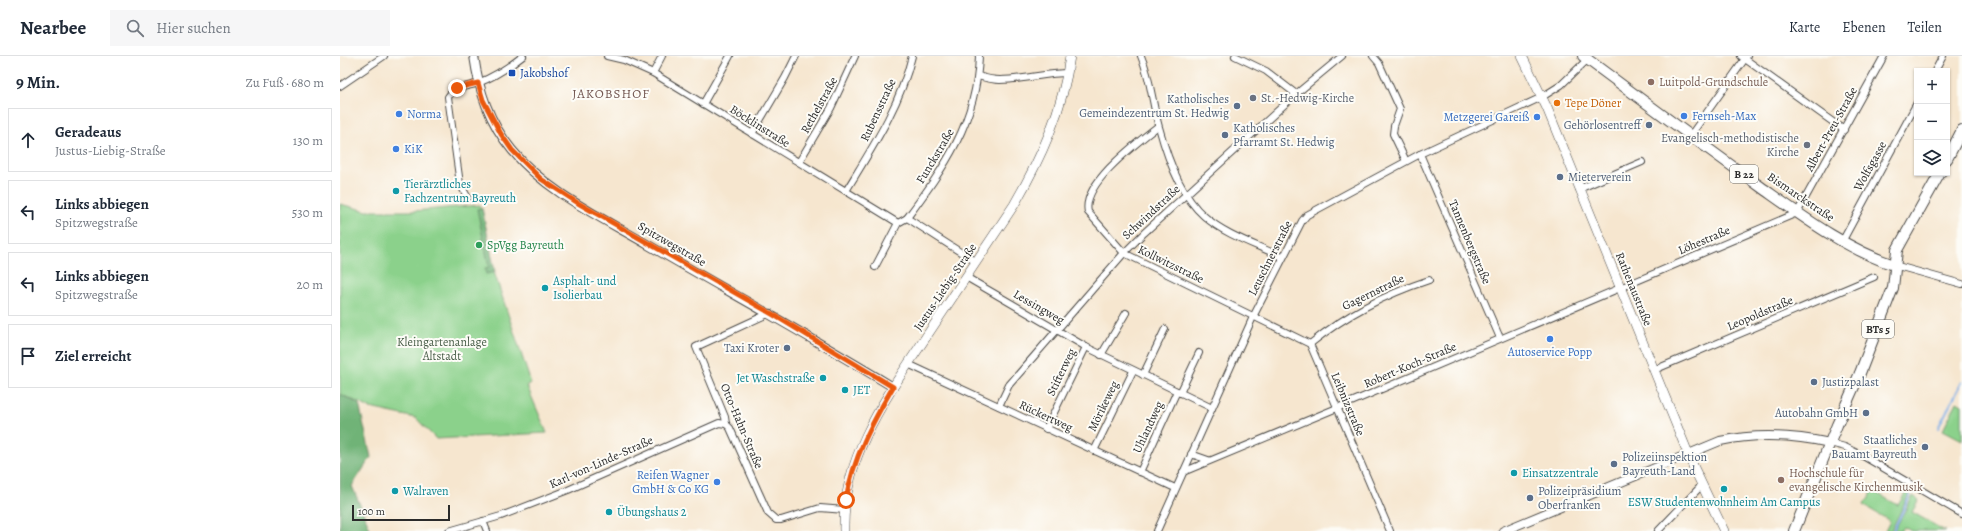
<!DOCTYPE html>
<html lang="de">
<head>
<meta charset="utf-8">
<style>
  :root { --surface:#fff; --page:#f6f6f7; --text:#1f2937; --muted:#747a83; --line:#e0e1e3 }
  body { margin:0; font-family:Alegreya,serif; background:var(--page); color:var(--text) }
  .controls { position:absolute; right:12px; top:12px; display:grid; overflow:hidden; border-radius:0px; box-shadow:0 1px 3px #0004 }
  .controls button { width:36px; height:36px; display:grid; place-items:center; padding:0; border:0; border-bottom:1px solid var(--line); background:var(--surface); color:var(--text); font:20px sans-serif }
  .scale { position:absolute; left:12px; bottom:10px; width:98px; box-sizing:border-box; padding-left:4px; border:2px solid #2b2b2b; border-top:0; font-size:11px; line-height:14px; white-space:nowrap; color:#2b2b2b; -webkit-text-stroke:3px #fdfcf7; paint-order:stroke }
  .stop { position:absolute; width:12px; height:12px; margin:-9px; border:3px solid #ea580c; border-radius:50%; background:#fff }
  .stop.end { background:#ea580c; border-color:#fff; box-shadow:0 1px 4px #0008 }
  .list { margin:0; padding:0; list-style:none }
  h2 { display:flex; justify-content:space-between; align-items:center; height:52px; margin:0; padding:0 16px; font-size:17px }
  h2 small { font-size:13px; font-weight:400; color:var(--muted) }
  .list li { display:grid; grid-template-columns:26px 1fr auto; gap:12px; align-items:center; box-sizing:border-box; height:64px; margin:0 8px 8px; padding:0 8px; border:1px solid var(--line); border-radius:0px }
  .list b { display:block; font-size:15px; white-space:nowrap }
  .list p { margin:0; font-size:13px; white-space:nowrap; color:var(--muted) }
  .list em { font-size:13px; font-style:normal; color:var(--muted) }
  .icon { flex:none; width:22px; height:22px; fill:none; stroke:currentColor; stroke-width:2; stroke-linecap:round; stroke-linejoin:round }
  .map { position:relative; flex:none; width:1622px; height:475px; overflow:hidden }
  header { display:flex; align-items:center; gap:24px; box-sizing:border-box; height:56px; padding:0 20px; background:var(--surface); border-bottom:1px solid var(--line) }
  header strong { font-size:19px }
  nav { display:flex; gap:22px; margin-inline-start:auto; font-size:14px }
  .search { width:280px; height:36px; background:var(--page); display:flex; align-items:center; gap:10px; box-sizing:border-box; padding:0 14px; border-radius:0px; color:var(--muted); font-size:15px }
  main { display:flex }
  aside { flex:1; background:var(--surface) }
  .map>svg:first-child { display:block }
  .green { fill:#8bd18b; stroke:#5b7e5b }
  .forest { fill:#70b377; stroke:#4e6f51 }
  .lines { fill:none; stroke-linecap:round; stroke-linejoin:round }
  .stream { stroke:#7baee8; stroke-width:2 }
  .minor-casing { stroke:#494744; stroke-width:8 }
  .tertiary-casing { stroke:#494744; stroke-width:10 }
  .secondary-casing { stroke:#494744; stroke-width:10 }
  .primary-casing { stroke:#494744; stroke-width:12 }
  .minor { stroke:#fff; stroke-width:6 }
  .tertiary { stroke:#fff; stroke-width:8 }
  .secondary { stroke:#fff; stroke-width:9 }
  .primary { stroke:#fff; stroke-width:10 }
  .route { stroke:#ea580c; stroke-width:5 }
  .transit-dot { fill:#1a4fb4; stroke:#fdfcf7; stroke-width:1.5 }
  .education-dot { fill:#8d6e63; stroke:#fdfcf7; stroke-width:1.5 }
  .worship-dot { fill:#6b7280; stroke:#fdfcf7; stroke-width:1.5 }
  .food-dot { fill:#e8710a; stroke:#fdfcf7; stroke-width:1.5 }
  .service-dot { fill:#5c6f8a; stroke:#fdfcf7; stroke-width:1.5 }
  .shop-dot { fill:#3f7fe0; stroke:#fdfcf7; stroke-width:1.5 }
  .culture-dot { fill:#0f9aa8; stroke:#fdfcf7; stroke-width:1.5 }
  .leisure-dot { fill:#2e9e5b; stroke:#fdfcf7; stroke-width:1.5 }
  .labels { text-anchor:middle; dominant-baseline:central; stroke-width:4; stroke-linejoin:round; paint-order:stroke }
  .shield { fill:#fdfcf7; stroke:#6a6a68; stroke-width:1 }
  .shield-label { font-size:11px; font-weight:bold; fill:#2b2b2b }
  .transit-label { font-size:12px; fill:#164399; stroke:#fdfcf7; text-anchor:start }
  .education-label { font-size:12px; fill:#785e54; stroke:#fdfcf7; text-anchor:start }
  .worship-label { font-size:12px; fill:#5b616d; stroke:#fdfcf7; text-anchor:start }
  .service-label { font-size:12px; fill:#4e5e75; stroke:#fdfcf7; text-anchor:end }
  .food-label { font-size:12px; fill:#c56008; stroke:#fdfcf7; text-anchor:start }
  .street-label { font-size:12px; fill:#2b2b2b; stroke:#fdfcf7 }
  .shop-label { font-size:12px; fill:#366cbe; stroke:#fdfcf7; text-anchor:start }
  .culture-label { font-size:12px; fill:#0d838f; stroke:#fdfcf7; text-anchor:start }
  .leisure-label { font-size:12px; fill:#27864d; stroke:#fdfcf7; text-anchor:start }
  .park-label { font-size:12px; fill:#485d48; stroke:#fdfcf7 }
  .neighbourhood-label { font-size:13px; letter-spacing:1px; fill:#735751; stroke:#fdfcf7 }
</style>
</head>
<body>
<header>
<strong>Nearbee</strong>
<div class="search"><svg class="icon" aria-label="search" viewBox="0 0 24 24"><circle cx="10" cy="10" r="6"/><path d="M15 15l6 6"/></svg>Hier suchen</div>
<nav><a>Karte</a><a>Ebenen</a><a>Teilen</a></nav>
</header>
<main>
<aside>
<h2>9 Min.<small>Zu Fuß · 680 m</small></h2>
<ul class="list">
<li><svg class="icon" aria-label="ahead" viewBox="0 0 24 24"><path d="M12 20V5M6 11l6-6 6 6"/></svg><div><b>Geradeaus</b><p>Justus-Liebig-Straße</p></div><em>130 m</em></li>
<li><svg class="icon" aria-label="left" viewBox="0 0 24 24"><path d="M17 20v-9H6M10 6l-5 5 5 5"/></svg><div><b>Links abbiegen</b><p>Spitzwegstraße</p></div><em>530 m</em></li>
<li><svg class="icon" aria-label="left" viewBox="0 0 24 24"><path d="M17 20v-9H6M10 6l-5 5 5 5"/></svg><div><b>Links abbiegen</b><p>Spitzwegstraße</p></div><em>20 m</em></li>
<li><svg class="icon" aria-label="arrive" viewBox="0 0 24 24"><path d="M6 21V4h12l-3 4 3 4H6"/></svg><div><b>Ziel erreicht</b></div></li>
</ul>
</aside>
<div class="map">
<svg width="1622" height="475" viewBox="0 0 1622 475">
  <rect width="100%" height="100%" fill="#fdfcf7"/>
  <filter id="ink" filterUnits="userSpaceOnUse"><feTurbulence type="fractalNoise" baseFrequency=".025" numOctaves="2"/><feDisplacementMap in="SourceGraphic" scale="8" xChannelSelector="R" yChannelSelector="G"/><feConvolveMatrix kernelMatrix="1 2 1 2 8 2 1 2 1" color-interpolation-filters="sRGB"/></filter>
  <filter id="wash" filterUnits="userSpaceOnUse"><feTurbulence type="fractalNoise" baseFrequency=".012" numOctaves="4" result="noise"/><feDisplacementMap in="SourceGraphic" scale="16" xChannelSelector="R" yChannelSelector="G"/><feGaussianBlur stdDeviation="0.9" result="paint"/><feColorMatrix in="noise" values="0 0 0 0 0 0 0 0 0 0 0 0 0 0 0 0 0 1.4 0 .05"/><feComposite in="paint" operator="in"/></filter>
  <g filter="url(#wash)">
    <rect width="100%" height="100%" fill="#f6e6cf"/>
    <g class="green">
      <polygon points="0,148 27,155 74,155 140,149 153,213 191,327 187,330 207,377 96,383 76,362 30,352 0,338"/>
      <polygon points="1617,346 1622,349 1622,384 1603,374"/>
      <polygon points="1531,434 1558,449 1566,436 1569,438 1551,475 1545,475 1550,465 1523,449 1529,442"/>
      <polygon points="1573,440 1579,444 1572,456 1605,475 1571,475 1564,471 1561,475 1554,475"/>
    </g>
    <g class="forest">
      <polygon points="142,152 155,216 146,218 145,212 149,211 137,153"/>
      <polygon points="0,338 19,348 31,401 12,430 31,475 0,475"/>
    </g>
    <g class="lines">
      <g class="stream">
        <polyline points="1598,372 1622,326"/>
        <polyline points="1553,475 1570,440"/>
      </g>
    </g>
  </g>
  <g filter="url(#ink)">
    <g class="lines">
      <defs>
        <g id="minor">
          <polyline points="267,0 284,4 313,17 558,167"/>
          <path d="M 801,0 C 811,23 812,47 819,71 C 827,101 840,139 864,160 C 885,179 917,189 942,201"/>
          <polyline points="895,0 926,15 956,38"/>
          <polyline points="1033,0 1039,7 1060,53 1054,70 1053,78 1066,105"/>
          <polyline points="1401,0 1504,74"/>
          <polyline points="1595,15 1603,0"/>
          <polyline points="313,17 322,0"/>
          <path d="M 638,20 C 645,22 653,24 660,24 C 683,24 705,17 728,17"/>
          <polyline points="0,30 44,0"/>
          <polyline points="363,48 390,0"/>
          <path d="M 818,70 C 798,86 741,128 748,156 L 784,197 L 970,288 L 1050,475"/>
          <polyline points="412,78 445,22 456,0"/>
          <polyline points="1350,80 1407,0"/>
          <polyline points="1080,98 1160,282"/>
          <polyline points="459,106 491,52 515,0"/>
          <polyline points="1239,133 1302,106"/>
          <path d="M 506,135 C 532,92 560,50 572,0"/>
          <path d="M 128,142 L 120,128 L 108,41 C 116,29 126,32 138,27 C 154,21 169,11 183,0"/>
          <path d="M 567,162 C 604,112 637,66 639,0"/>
          <polyline points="1503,184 1577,47"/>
          <polyline points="1554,209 1622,228"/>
          <polyline points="535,211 558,167 567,162 636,206"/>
          <polyline points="626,221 746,291 872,352"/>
          <polyline points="430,257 356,291 385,361 386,368 390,372 428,457 436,464 441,464 480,452 505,454"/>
          <path d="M 970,288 C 1007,258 1044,239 1089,224"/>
          <polyline points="761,299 786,257"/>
          <polyline points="568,308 835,432"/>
          <polyline points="1314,314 1534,221"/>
          <polyline points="803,319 825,273"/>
          <polyline points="840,337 859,297"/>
          <polyline points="659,350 669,329 784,197 804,177 956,38 1002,0"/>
          <polyline points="706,373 746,291"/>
          <polyline points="1490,387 1505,391 1523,400 1622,458"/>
          <polyline points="754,395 793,315"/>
          <polyline points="851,398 868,404"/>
          <polyline points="800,416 837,335"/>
          <polyline points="843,416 997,352 1457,157 1544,0"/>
          <polyline points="143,465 147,475"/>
          <polyline points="109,475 161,460 228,434 379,367 386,368"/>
          <polyline points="817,475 913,261 962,165 967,159 1080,98 1202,41 1221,29 1249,2"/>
          <polyline points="1318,475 1362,429"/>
        </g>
        <g id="tertiary">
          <path d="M 134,0 C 139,35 149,66 172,94 C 207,137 263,162 310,190 C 391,237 473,282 553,331"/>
          <path d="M 1163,475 L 1380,385 C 1417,377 1454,379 1490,387"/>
        </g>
        <g id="secondary">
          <polyline points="1182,0 1207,52 1354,412 1384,475"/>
          <path d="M 504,475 C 502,398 550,336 590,275 C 618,233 646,191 674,149 C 701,102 723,54 730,0"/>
        </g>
        <g id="primary">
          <path d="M 1243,0 C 1302,44 1361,88 1421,131 C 1462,160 1506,193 1554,209"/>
          <polyline points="1607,103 1622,74"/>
          <polyline points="1454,475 1497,369 1520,317 1553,232 1557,194 1600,117"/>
        </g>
      </defs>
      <use href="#minor" class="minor-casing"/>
      <use href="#tertiary" class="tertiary-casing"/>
      <use href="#secondary" class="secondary-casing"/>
      <use href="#primary" class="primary-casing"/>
      <use href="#minor" class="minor"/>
      <use href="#tertiary" class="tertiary"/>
      <use href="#secondary" class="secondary"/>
      <use href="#primary" class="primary"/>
    </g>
  </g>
  <g class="lines" filter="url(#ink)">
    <path class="route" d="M 117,32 L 138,27 L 143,44 L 161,78 L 172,94 L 201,123 L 238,147 L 434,259 L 553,331 C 532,367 513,402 506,444"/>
  </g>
  <rect class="transit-dot" x="168" y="13" width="8" height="8" rx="2"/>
  <g class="education-dot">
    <circle cx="1311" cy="26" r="4"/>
    <circle cx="1441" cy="424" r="4"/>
  </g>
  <g class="worship-dot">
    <circle cx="913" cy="42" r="4"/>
    <circle cx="1467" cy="89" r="4"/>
  </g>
  <circle class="food-dot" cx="1217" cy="47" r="4"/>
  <g class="service-dot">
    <circle cx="897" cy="50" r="4"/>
    <circle cx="1309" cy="69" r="4"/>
    <circle cx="885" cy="79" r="4"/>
    <circle cx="1220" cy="121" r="4"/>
    <circle cx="447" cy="292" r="4"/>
    <circle cx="1474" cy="326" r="4"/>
    <circle cx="1526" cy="357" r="4"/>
    <circle cx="1585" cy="391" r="4"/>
    <circle cx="1274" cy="408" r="4"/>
    <circle cx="1190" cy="442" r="4"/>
  </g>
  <g class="shop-dot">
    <circle cx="59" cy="58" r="4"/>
    <circle cx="1344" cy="60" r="4"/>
    <circle cx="1197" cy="61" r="4"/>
    <circle cx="56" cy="93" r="4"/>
    <circle cx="1210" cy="283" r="4"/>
    <circle cx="377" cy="426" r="4"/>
  </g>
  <g class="culture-dot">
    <circle cx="56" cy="135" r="4"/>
    <circle cx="205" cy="232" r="4"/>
    <circle cx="483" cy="322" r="4"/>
    <circle cx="505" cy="334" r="4"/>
    <circle cx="1174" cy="417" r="4"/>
    <circle cx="1384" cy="433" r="4"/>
    <circle cx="55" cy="435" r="4"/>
    <circle cx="269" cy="456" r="4"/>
  </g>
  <circle class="leisure-dot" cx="139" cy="189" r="4"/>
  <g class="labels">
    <g class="shield">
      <rect x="1390" y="109" width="28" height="18" rx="3"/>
      <rect x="1522" y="264" width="32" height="18" rx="3"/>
    </g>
    <g class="shield-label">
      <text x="1404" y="118">B 22</text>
      <text x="1538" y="273">BTs 5</text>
    </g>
    <g class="transit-label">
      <text x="180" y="17">Jakobshof</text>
    </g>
    <g class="education-label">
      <text x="1319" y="26">Luitpold-Grundschule</text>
      <text x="1449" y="417">Hochschule für<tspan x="1449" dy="14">evangelische Kirchenmusik</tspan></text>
    </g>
    <g class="worship-label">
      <text x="921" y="42">St.-Hedwig-Kirche</text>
      <text x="1459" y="82" text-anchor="end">Evangelisch-methodistische<tspan x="1459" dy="14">Kirche</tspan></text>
    </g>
    <g class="service-label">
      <text x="889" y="43">Katholisches<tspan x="889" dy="14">Gemeindezentrum St. Hedwig</tspan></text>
      <text x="1301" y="69">Gehörlosentreff</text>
      <text x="893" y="72" text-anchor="start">Katholisches<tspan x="893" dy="14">Pfarramt St. Hedwig</tspan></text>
      <text x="1228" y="121" text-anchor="start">Mieterverein</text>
      <text x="439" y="292">Taxi Kroter</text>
      <text x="1482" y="326" text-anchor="start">Justizpalast</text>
      <text x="1518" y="357">Autobahn GmbH</text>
      <text x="1577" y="384">Staatliches<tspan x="1577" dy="14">Bauamt Bayreuth</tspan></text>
      <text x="1282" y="401" text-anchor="start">Polizeiinspektion<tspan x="1282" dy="14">Bayreuth-Land</tspan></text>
      <text x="1198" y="435" text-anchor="start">Polizeipräsidium<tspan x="1198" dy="14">Oberfranken</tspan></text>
    </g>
    <g class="food-label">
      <text x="1225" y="47">Tepe Döner</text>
    </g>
    <g class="street-label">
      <text transform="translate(479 49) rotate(-61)">Rethelstraße</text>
      <text transform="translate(538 54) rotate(-65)">Rubensstraße</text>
      <text transform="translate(420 70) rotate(32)">Böcklinstraße</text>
      <text transform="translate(1491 73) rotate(-61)">Albert-Preu-Straße</text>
      <text transform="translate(595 100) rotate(-59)">Funckstraße</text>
      <text transform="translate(1530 110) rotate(-61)">Wolfsgasse</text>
      <text transform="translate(1461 141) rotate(34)">Bismarckstraße</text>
      <text transform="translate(811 156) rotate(-43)">Schwindstraße</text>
      <text transform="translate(1364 184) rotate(-23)">Löhestraße</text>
      <text transform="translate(1130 186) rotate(67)">Tannenbergstraße</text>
      <text transform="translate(332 188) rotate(30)">Spitzwegstraße</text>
      <text transform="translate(930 202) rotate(-63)">Leuschnerstraße</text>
      <text transform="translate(831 208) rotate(26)">Kollwitzstraße</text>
      <text transform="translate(605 231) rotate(-56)">Justus-Liebig-Straße</text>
      <text transform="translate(1294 233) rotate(68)">Rathenaustraße</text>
      <text transform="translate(1033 236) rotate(-26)">Gagernstraße</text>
      <text transform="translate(699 251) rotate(30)">Lessingweg</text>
      <text transform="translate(1420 257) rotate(-23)">Leopoldstraße</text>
      <text transform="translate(1070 309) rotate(-23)">Robert-Koch-Straße</text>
      <text transform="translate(721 316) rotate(-64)">Stifterweg</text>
      <text transform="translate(1008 348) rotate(67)">Leibnizstraße</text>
      <text transform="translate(763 350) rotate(-64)">Mörikeweg</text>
      <text transform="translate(706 360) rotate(25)">Rückertweg</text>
      <text transform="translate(402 370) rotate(67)">Otto-Hahn-Straße</text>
      <text transform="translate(808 371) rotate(-65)">Uhlandweg</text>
      <text transform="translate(261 406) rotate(-24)">Karl-von-Linde-Straße</text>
    </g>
    <g class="shop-label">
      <text x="67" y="58">Norma</text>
      <text x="1352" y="60">Fernseh-Max</text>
      <text x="1189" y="61" text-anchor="end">Metzgerei Gareiß</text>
      <text x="64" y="93">KiK</text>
      <text x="1210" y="296" text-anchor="middle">Autoservice Popp</text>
      <text x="369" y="419" text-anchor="end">Reifen Wagner<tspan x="369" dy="14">GmbH &amp; Co KG</tspan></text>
    </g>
    <g class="culture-label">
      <text x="64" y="128">Tierärztliches<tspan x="64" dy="14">Fachzentrum Bayreuth</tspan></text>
      <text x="213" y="225">Asphalt- und<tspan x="213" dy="14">Isolierbau</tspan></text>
      <text x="475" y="322" text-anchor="end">Jet Waschstraße</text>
      <text x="513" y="334">JET</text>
      <text x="1182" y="417">Einsatzzentrale</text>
      <text x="63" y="435">Walraven</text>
      <text x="1384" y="446" text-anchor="middle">ESW Studentenwohnheim Am Campus</text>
      <text x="277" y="456">Übungshaus 2</text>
    </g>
    <g class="leisure-label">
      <text x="147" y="189">SpVgg Bayreuth</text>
    </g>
    <g class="park-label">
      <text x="102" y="286">Kleingartenanlage<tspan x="102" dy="14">Altstadt</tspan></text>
    </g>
    <g class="neighbourhood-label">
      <text x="271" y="37">JAKOBSHOF</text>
    </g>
  </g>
</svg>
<div class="controls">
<button>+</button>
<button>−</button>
<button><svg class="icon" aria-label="layers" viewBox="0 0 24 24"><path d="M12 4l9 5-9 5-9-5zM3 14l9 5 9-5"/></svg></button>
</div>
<div class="scale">100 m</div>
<div class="stop" style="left:506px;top:444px"></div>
<div class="stop end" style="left:117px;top:32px"></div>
</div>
</main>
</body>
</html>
